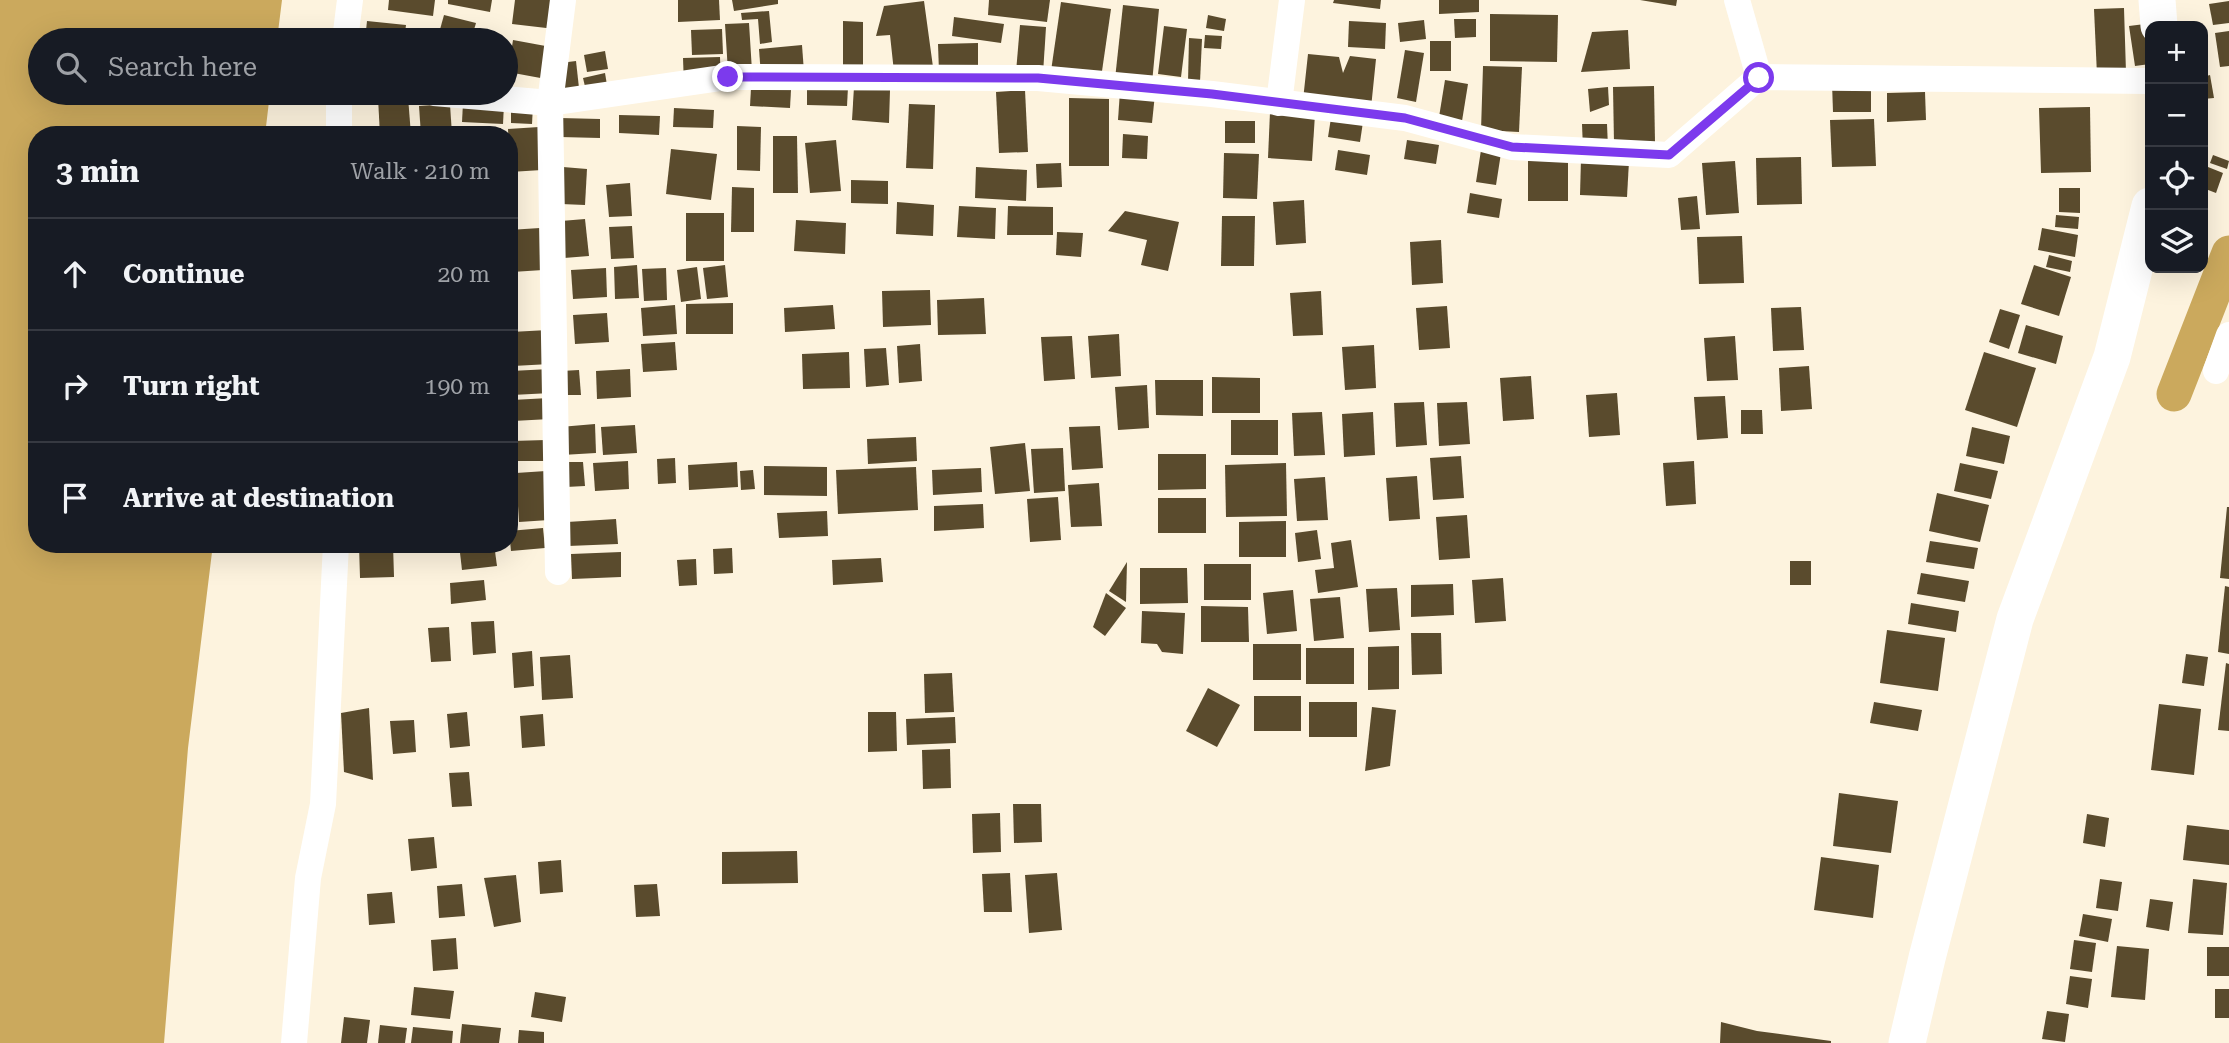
<!DOCTYPE html>
<html lang="en">
<head>
<meta charset="utf-8">
<style>
  :root { --surface:#171b24; --page:#242831; --text:#f1f3f6; --muted:#9ea1a6; --line:#363941 }
  body { margin:0; font-family:"Roboto Serif",serif; background:var(--page); color:var(--text) }
  .controls { position:absolute; right:21px; top:21px; display:grid; overflow:hidden; border-radius:14px; box-shadow:0 7px 28px #0002 }
  .controls button { width:63px; height:63px; display:grid; place-items:center; padding:0; border:0; border-bottom:2px solid var(--line); background:var(--surface); color:var(--text); font:35px sans-serif }
  .stop { position:absolute; width:21px; height:21px; margin:-16px; border:5px solid #7c3aed; border-radius:50%; background:#fff }
  .stop.end { background:#7c3aed; border-color:#fff; box-shadow:0 2px 7px #0008 }
  .list { margin:0; padding:0; list-style:none }
  h2 { display:flex; justify-content:space-between; align-items:center; height:91px; margin:0; padding:0 28px; font-size:30px }
  h2 small { font-size:23px; font-weight:400; color:var(--muted) }
  .list li { display:grid; grid-template-columns:46px 1fr auto; gap:21px; align-items:center; box-sizing:border-box; height:112px; padding:0 28px; border-top:2px solid var(--line) }
  .list b { display:block; font-size:26px; white-space:nowrap }
  .list em { font-size:23px; font-style:normal; color:var(--muted) }
  .icon { flex:none; width:38px; height:38px; fill:none; stroke:currentColor; stroke-width:2; stroke-linecap:round; stroke-linejoin:round }
  .map { position:relative; flex:none; width:2229px; height:1043px; overflow:hidden }
  .search { position:absolute; background:var(--surface); box-shadow:0 7px 28px #0002; left:28px; top:28px; width:490px; height:77px; display:flex; align-items:center; gap:18px; box-sizing:border-box; padding:0 24px; border-radius:38px; color:var(--muted); font-size:26px }
  .panel { position:absolute; background:var(--surface); box-shadow:0 7px 28px #0002; left:28px; top:126px; width:490px; height:427px; border-radius:28px }
  .map>svg:first-child { display:block }
  .water { fill:#cba95d }
  .lines { fill:none; stroke-linecap:round; stroke-linejoin:round }
  .canal { stroke:#cba95d; stroke-width:35 }
  .building { fill:#5a4b2d }
  .street { stroke:#fff; stroke-width:26 }
  .secondary { stroke:#fff; stroke-width:37 }
  .route { stroke:#7c3aed; stroke-width:9 }
</style>
</head>
<body>
<div class="map">
<svg width="2229" height="1043" viewBox="0 0 2229 1043">
  <rect width="100%" height="100%" fill="#fdf3de"/>
  <polygon class="water" points="0,0 282,0 277,40 40,40 40,93 270,93 265,135 37,135 37,544 213,544 188,748 164,1043 0,1043"/>
  <g class="lines">
    <polyline class="canal" points="2174,394 2229,253"/>
  </g>
  <g class="building">
    <polygon points="389,0 435,0 433,16 388,10"/>
    <polygon points="448,0 492,0 490,12 448,4"/>
    <polygon points="515,0 558,0 555,29 512,24"/>
    <polygon points="678,0 719,0 720,20 678,22"/>
    <polygon points="732,0 778,0 778,4 734,11"/>
    <polygon points="989,0 1050,0 1047,22 988,15"/>
    <polygon points="1334,0 1381,0 1380,9 1333,3"/>
    <polygon points="1439,0 1479,0 1479,12 1439,14"/>
    <polygon points="1640,0 1677,0 1676,6"/>
    <polygon points="924,1 933,67 894,72 890,35 876,36 884,6"/>
    <polygon points="2229,1 2229,23 2213,25 2209,4"/>
    <polygon points="1061,2 1111,9 1101,78 1051,71"/>
    <polygon points="1123,5 1159,9 1152,83 1115,79"/>
    <polygon points="2124,8 2126,73 2097,75 2094,9"/>
    <polygon points="769,11 772,42 760,44 758,19 742,20 741,13"/>
    <polygon points="1490,14 1558,15 1557,62 1490,61"/>
    <polygon points="444,15 476,23 471,40 439,33"/>
    <polygon points="1208,15 1226,19 1224,31 1206,28"/>
    <polygon points="954,17 1004,24 1001,43 952,36"/>
    <polygon points="1454,19 1476,19 1476,37 1455,38"/>
    <polygon points="1424,20 1426,39 1400,42 1398,23"/>
    <polygon points="367,21 406,25 404,40 365,40"/>
    <polygon points="843,21 863,22 863,65 843,65"/>
    <polygon points="1349,21 1386,23 1385,49 1348,47"/>
    <polygon points="749,23 752,71 728,72 725,24"/>
    <polygon points="2153,23 2150,26 2150,64 2135,66 2129,26"/>
    <polygon points="1020,25 1046,27 1043,74 1016,72"/>
    <polygon points="1164,26 1187,29 1181,77 1158,74"/>
    <polygon points="722,29 723,54 692,55 691,30"/>
    <polygon points="1628,30 1630,69 1581,72 1592,32"/>
    <polygon points="2229,31 2229,66 2220,67 2215,33"/>
    <polygon points="1205,35 1222,36 1221,49 1204,48"/>
    <polygon points="1189,38 1202,39 1200,82 1188,82"/>
    <polygon points="513,40 551,47 546,79 508,72"/>
    <rect x="1430" y="41" width="21" height="30"/>
    <polygon points="978,43 978,70 939,72 938,44"/>
    <polygon points="802,45 804,72 761,76 759,49"/>
    <polygon points="1405,50 1424,53 1416,102 1397,98"/>
    <polygon points="605,51 608,69 587,72 584,55"/>
    <polygon points="1308,54 1339,57 1343,73 1350,56 1376,59 1371,108 1303,100"/>
    <polygon points="720,57 721,85 684,86 683,58"/>
    <polygon points="576,61 579,88 563,89 560,63"/>
    <polygon points="1483,66 1522,67 1519,132 1481,130"/>
    <polygon points="605,73 608,91 587,95 583,78"/>
    <polygon points="2210,75 2214,98 2203,99 2203,77"/>
    <polygon points="1445,80 1468,84 1462,121 1439,117"/>
    <polygon points="1832,83 1871,83 1871,112 1833,112"/>
    <polygon points="807,86 848,87 847,106 807,105"/>
    <polygon points="1654,86 1655,142 1614,143 1613,87"/>
    <polygon points="854,87 890,90 889,123 852,120"/>
    <polygon points="1608,87 1609,105 1590,112 1588,89"/>
    <polygon points="751,88 791,90 790,108 750,106"/>
    <polygon points="1025,90 1028,152 999,153 996,92"/>
    <polygon points="1120,91 1155,94 1152,123 1118,120"/>
    <polygon points="1925,92 1926,120 1887,122 1887,93"/>
    <polygon points="408,97 411,135 380,135 378,98"/>
    <polygon points="1069,98 1109,99 1109,166 1069,166"/>
    <polygon points="463,103 504,104 503,124 462,122"/>
    <polygon points="450,104 452,135 421,135 419,106"/>
    <polygon points="909,104 935,105 933,169 906,168"/>
    <polygon points="511,105 533,106 532,124 511,123"/>
    <polygon points="2090,107 2091,172 2041,173 2039,108"/>
    <polygon points="674,108 714,110 713,128 673,127"/>
    <polygon points="1270,112 1315,114 1312,161 1268,158"/>
    <polygon points="619,115 660,116 659,135 619,133"/>
    <polygon points="560,118 600,119 600,138 560,137"/>
    <polygon points="1331,118 1363,122 1360,142 1328,137"/>
    <polygon points="1874,119 1876,166 1832,167 1830,120"/>
    <rect x="1225" y="121" width="30" height="22"/>
    <polygon points="1582,124 1607,124 1608,148 1583,149"/>
    <polygon points="737,126 761,127 760,171 737,170"/>
    <polygon points="539,127 542,170 510,172 508,129"/>
    <polygon points="501,128 501,135 470,135 469,130"/>
    <polygon points="1123,134 1148,136 1147,159 1122,158"/>
    <polygon points="773,136 797,136 798,193 773,193"/>
    <polygon points="836,140 841,191 810,193 805,143"/>
    <polygon points="1407,140 1439,145 1436,164 1404,159"/>
    <polygon points="671,149 717,154 711,200 666,194"/>
    <polygon points="1338,150 1370,155 1367,175 1335,170"/>
    <polygon points="1481,150 1501,153 1496,185 1476,182"/>
    <polygon points="1224,153 1259,154 1257,199 1223,198"/>
    <polygon points="2213,155 2229,161 2227,169 2210,163"/>
    <polygon points="1801,157 1802,204 1757,205 1756,158"/>
    <rect x="1528" y="159" width="40" height="42"/>
    <polygon points="1581,159 1629,161 1627,197 1580,195"/>
    <polygon points="1735,161 1739,213 1706,215 1702,163"/>
    <polygon points="1061,163 1062,187 1037,188 1036,164"/>
    <polygon points="2203,165 2223,173 2216,193 2203,188"/>
    <polygon points="563,167 587,169 585,205 561,204"/>
    <polygon points="976,167 1027,170 1026,201 975,198"/>
    <polygon points="851,180 888,181 888,204 851,203"/>
    <polygon points="630,183 632,216 609,217 606,185"/>
    <polygon points="732,187 754,188 754,232 731,232"/>
    <polygon points="2059,188 2080,188 2080,213 2059,212"/>
    <polygon points="1470,193 1502,199 1499,218 1467,213"/>
    <polygon points="1697,196 1700,229 1681,230 1678,198"/>
    <polygon points="1304,200 1306,243 1276,245 1273,202"/>
    <polygon points="897,202 934,205 933,236 896,234"/>
    <polygon points="959,206 996,208 995,239 957,237"/>
    <polygon points="1008,206 1053,207 1053,235 1007,235"/>
    <polygon points="1125,211 1179,222 1168,271 1141,265 1147,240 1108,231"/>
    <rect x="686" y="213" width="38" height="48"/>
    <polygon points="2056,215 2079,217 2078,229 2055,227"/>
    <polygon points="1222,216 1255,216 1254,266 1221,266"/>
    <polygon points="585,219 589,256 564,258 561,221"/>
    <polygon points="796,220 846,223 845,254 794,251"/>
    <polygon points="632,226 634,258 611,259 609,227"/>
    <polygon points="540,228 543,270 512,272 509,230"/>
    <polygon points="2042,228 2078,235 2075,257 2038,250"/>
    <polygon points="1057,232 1083,233 1081,257 1056,255"/>
    <polygon points="1742,236 1744,283 1699,284 1697,237"/>
    <polygon points="1441,240 1443,283 1412,285 1410,242"/>
    <polygon points="2049,255 2072,261 2070,272 2046,267"/>
    <polygon points="637,265 639,298 615,299 614,267"/>
    <polygon points="725,265 728,297 707,299 703,268"/>
    <polygon points="2034,265 2071,277 2059,316 2021,304"/>
    <polygon points="697,267 701,299 681,302 677,270"/>
    <polygon points="606,268 607,297 573,299 571,270"/>
    <polygon points="666,268 667,300 644,301 642,269"/>
    <polygon points="930,290 931,325 883,327 882,291"/>
    <polygon points="1321,291 1323,335 1293,336 1290,293"/>
    <polygon points="984,298 986,334 938,335 937,300"/>
    <polygon points="733,303 733,334 686,334 686,304"/>
    <polygon points="675,305 677,334 643,336 641,308"/>
    <polygon points="833,305 835,329 785,332 784,308"/>
    <polygon points="1447,306 1450,348 1419,350 1416,308"/>
    <polygon points="1801,307 1804,350 1773,351 1771,308"/>
    <polygon points="2000,309 2020,315 2009,349 1989,342"/>
    <polygon points="607,313 609,342 575,344 573,315"/>
    <polygon points="2026,325 2063,336 2056,364 2018,353"/>
    <polygon points="548,330 550,364 513,366 511,332"/>
    <polygon points="1119,334 1121,376 1091,378 1088,336"/>
    <polygon points="1072,336 1075,379 1044,381 1041,337"/>
    <polygon points="1735,336 1738,380 1707,381 1704,338"/>
    <polygon points="675,342 677,370 643,372 641,344"/>
    <polygon points="920,344 922,381 899,383 897,346"/>
    <polygon points="1374,345 1376,388 1345,390 1342,347"/>
    <polygon points="886,348 889,385 866,387 864,349"/>
    <polygon points="849,352 850,388 803,389 802,354"/>
    <polygon points="1984,352 2036,368 2017,427 1965,410"/>
    <polygon points="1809,366 1812,409 1781,411 1779,368"/>
    <polygon points="550,369 551,393 512,395 511,371"/>
    <polygon points="630,369 631,397 597,399 596,371"/>
    <polygon points="579,370 581,395 562,395 561,371"/>
    <polygon points="1531,376 1534,419 1503,421 1500,378"/>
    <polygon points="1212,377 1260,378 1260,413 1212,413"/>
    <polygon points="1155,380 1203,380 1203,416 1156,415"/>
    <polygon points="1147,385 1149,428 1118,430 1115,387"/>
    <polygon points="1617,393 1620,435 1589,437 1586,395"/>
    <polygon points="1725,396 1728,438 1697,440 1694,397"/>
    <polygon points="549,398 550,419 513,421 512,400"/>
    <polygon points="1424,402 1427,445 1396,447 1394,403"/>
    <polygon points="1467,402 1470,444 1439,446 1437,403"/>
    <polygon points="1741,410 1762,410 1763,434 1741,434"/>
    <polygon points="1322,412 1325,455 1294,456 1292,413"/>
    <polygon points="1373,412 1375,455 1344,457 1342,414"/>
    <rect x="1231" y="420" width="47" height="35"/>
    <polygon points="595,424 596,453 562,455 560,427"/>
    <polygon points="635,425 637,453 603,455 601,427"/>
    <polygon points="1100,426 1103,468 1072,470 1069,427"/>
    <polygon points="1972,427 2010,436 2004,464 1966,456"/>
    <polygon points="916,437 917,461 868,464 867,439"/>
    <polygon points="546,440 546,461 512,461 512,441"/>
    <polygon points="1025,443 1030,491 995,494 990,447"/>
    <polygon points="1063,448 1065,491 1034,493 1031,449"/>
    <polygon points="1158,454 1206,454 1206,489 1158,490"/>
    <polygon points="1461,456 1464,498 1433,500 1430,458"/>
    <polygon points="675,458 676,483 658,484 657,459"/>
    <polygon points="628,461 629,489 595,491 593,463"/>
    <polygon points="1694,461 1696,504 1666,506 1663,463"/>
    <polygon points="565,462 583,462 585,486 566,487"/>
    <polygon points="737,462 738,487 689,490 688,465"/>
    <polygon points="1286,463 1287,516 1226,517 1225,465"/>
    <polygon points="1960,463 1998,471 1991,499 1954,491"/>
    <polygon points="764,466 827,467 827,496 764,495"/>
    <polygon points="916,467 918,510 838,514 836,470"/>
    <polygon points="981,468 982,492 933,495 932,470"/>
    <polygon points="753,470 755,489 741,490 740,471"/>
    <polygon points="546,471 549,520 519,522 516,473"/>
    <polygon points="1417,476 1420,519 1389,521 1386,478"/>
    <polygon points="1325,477 1328,520 1297,521 1294,479"/>
    <polygon points="1099,483 1102,526 1071,527 1068,485"/>
    <polygon points="1937,493 1989,505 1980,542 1929,531"/>
    <polygon points="1058,497 1061,540 1030,542 1027,499"/>
    <rect x="1158" y="498" width="48" height="35"/>
    <polygon points="983,504 984,528 934,531 934,506"/>
    <polygon points="2227,507 2229,507 2229,579 2220,578"/>
    <polygon points="827,511 828,536 779,538 777,513"/>
    <polygon points="1467,515 1470,558 1439,560 1436,517"/>
    <polygon points="616,519 618,544 568,546 567,522"/>
    <polygon points="1286,521 1286,557 1239,557 1239,522"/>
    <polygon points="543,528 545,548 511,551 509,531"/>
    <polygon points="1317,530 1321,559 1298,562 1295,533"/>
    <polygon points="1351,540 1358,587 1318,593 1315,570 1334,568 1331,543"/>
    <polygon points="1930,541 1978,548 1974,569 1926,562"/>
    <polygon points="459,544 494,544 497,566 462,570"/>
    <polygon points="393,545 394,577 360,578 359,546"/>
    <polygon points="732,548 733,573 714,574 713,549"/>
    <polygon points="621,552 621,577 572,579 571,554"/>
    <polygon points="881,558 883,582 833,585 832,560"/>
    <polygon points="696,559 697,585 679,586 677,560"/>
    <rect x="1790" y="561" width="21" height="24"/>
    <polygon points="1127,562 1126,602 1109,591"/>
    <rect x="1204" y="564" width="47" height="36"/>
    <polygon points="1140,568 1187,568 1188,603 1140,604"/>
    <polygon points="1921,573 1969,581 1965,602 1917,594"/>
    <polygon points="1503,578 1506,621 1475,623 1472,580"/>
    <polygon points="484,580 486,600 451,604 450,583"/>
    <polygon points="1453,584 1454,615 1411,617 1411,585"/>
    <polygon points="2225,586 2229,587 2229,654 2218,652"/>
    <polygon points="1397,588 1400,630 1369,632 1366,589"/>
    <polygon points="1293,590 1297,631 1267,634 1263,593"/>
    <polygon points="1106,593 1126,608 1105,636 1093,627"/>
    <polygon points="1340,597 1344,638 1314,641 1310,599"/>
    <polygon points="1911,603 1959,611 1956,632 1908,624"/>
    <polygon points="1201,606 1248,607 1249,642 1201,642"/>
    <polygon points="1142,611 1185,613 1183,654 1162,652 1157,644 1141,643"/>
    <polygon points="494,621 496,653 473,655 471,622"/>
    <polygon points="449,627 451,661 431,662 428,628"/>
    <polygon points="1887,630 1945,638 1938,691 1880,683"/>
    <polygon points="1411,633 1441,633 1442,674 1412,675"/>
    <rect x="1253" y="644" width="48" height="36"/>
    <polygon points="1399,646 1399,689 1368,690 1368,647"/>
    <rect x="1306" y="648" width="48" height="36"/>
    <polygon points="532,651 534,686 514,688 512,653"/>
    <polygon points="2186,654 2208,657 2204,686 2182,683"/>
    <polygon points="570,655 573,698 542,700 540,657"/>
    <polygon points="2226,663 2229,664 2229,731 2218,730"/>
    <polygon points="952,673 954,712 925,713 924,674"/>
    <polygon points="1208,688 1240,705 1217,747 1186,731"/>
    <rect x="1254" y="696" width="47" height="35"/>
    <rect x="1309" y="702" width="48" height="35"/>
    <polygon points="1874,702 1922,710 1918,731 1870,723"/>
    <polygon points="2159,704 2201,709 2194,775 2151,770"/>
    <polygon points="1372,707 1396,710 1390,766 1365,771"/>
    <polygon points="369,708 373,780 344,772 341,713"/>
    <polygon points="467,712 470,746 450,748 447,714"/>
    <polygon points="868,712 896,712 897,751 868,752"/>
    <polygon points="543,714 545,746 522,748 520,716"/>
    <polygon points="955,717 956,743 907,745 906,719"/>
    <polygon points="414,720 416,752 393,754 390,721"/>
    <polygon points="950,749 951,788 923,789 922,750"/>
    <polygon points="469,772 472,806 452,807 449,773"/>
    <polygon points="1839,793 1898,801 1891,853 1833,846"/>
    <polygon points="1013,804 1041,804 1042,842 1014,843"/>
    <polygon points="1000,813 1001,852 973,853 972,814"/>
    <polygon points="2087,814 2109,818 2105,847 2083,843"/>
    <polygon points="2187,825 2229,830 2229,865 2183,860"/>
    <polygon points="434,837 437,868 411,871 408,839"/>
    <polygon points="797,851 798,883 722,884 722,852"/>
    <polygon points="1821,857 1879,865 1873,918 1814,910"/>
    <polygon points="561,860 563,892 540,894 538,862"/>
    <polygon points="1010,873 1012,912 984,912 982,874"/>
    <polygon points="1057,873 1062,930 1029,933 1025,875"/>
    <polygon points="516,875 521,922 494,927 484,878"/>
    <polygon points="2100,879 2122,882 2118,911 2096,908"/>
    <polygon points="2193,879 2227,883 2223,935 2188,933"/>
    <polygon points="462,884 465,916 439,918 437,886"/>
    <polygon points="657,884 660,916 636,917 634,885"/>
    <polygon points="392,892 395,923 369,925 367,894"/>
    <polygon points="2150,899 2173,902 2169,931 2146,927"/>
    <polygon points="2083,914 2112,919 2108,942 2079,936"/>
    <polygon points="456,938 458,969 433,971 431,940"/>
    <polygon points="2074,940 2096,943 2092,972 2070,969"/>
    <polygon points="2117,946 2149,949 2145,1000 2111,997"/>
    <rect x="2207" y="947" width="22" height="29"/>
    <polygon points="2070,976 2092,979 2088,1008 2066,1004"/>
    <polygon points="414,987 454,991 450,1019 411,1015"/>
    <rect x="2215" y="989" width="14" height="29"/>
    <polygon points="535,992 566,997 562,1022 531,1017"/>
    <polygon points="2047,1011 2069,1014 2065,1042 2042,1039"/>
    <polygon points="344,1017 370,1020 367,1043 341,1043"/>
    <polygon points="1721,1022 1757,1031 1831,1041 1831,1043 1720,1043"/>
    <polygon points="462,1024 501,1028 499,1043 460,1043"/>
    <polygon points="380,1025 407,1028 405,1043 378,1043"/>
    <polygon points="413,1027 453,1031 452,1043 411,1043"/>
    <polygon points="519,1030 544,1032 544,1043 518,1043"/>
  </g>
  <g class="lines">
    <g class="street">
      <polyline points="1737,0 1759,77"/>
      <polyline points="345,40 350,0"/>
      <polyline points="434,93 550,103 563,0"/>
      <polyline points="1279,103 1292,0"/>
      <polyline points="339,135 339,93"/>
      <polyline points="2216,371 2229,335"/>
      <polyline points="558,572 550,103 728,77 1038,78 1212,94 1405,118 1512,147 1669,155 1759,77 2150,81"/>
      <polyline points="294,1043 308,878 323,804 336,544"/>
    </g>
    <g class="secondary">
      <polyline points="2157,0 2159,26"/>
      <polyline points="1907,1043 1927,958 2015,619 2112,357 2150,206"/>
    </g>
  </g>
  <g class="lines">
    <polyline class="route" points="728,77 1038,78 1212,94 1405,118 1512,147 1669,155 1759,78"/>
  </g>
</svg>
<div class="controls">
<button>+</button>
<button>−</button>
<button><svg class="icon" aria-label="locate" viewBox="0 0 24 24"><circle cx="12" cy="12" r="6"/><path d="M12 2v4M12 18v4M2 12h4M18 12h4"/></svg></button>
<button><svg class="icon" aria-label="layers" viewBox="0 0 24 24"><path d="M12 4l9 5-9 5-9-5zM3 14l9 5 9-5"/></svg></button>
</div>
<div class="stop" style="left:1759px;top:78px"></div>
<div class="stop end" style="left:728px;top:77px"></div>
<div class="search"><svg class="icon" aria-label="search" viewBox="0 0 24 24"><circle cx="10" cy="10" r="6"/><path d="M15 15l6 6"/></svg>Search here</div>
<section class="panel">
<h2>3 min<small>Walk · 210 m</small></h2>
<ul class="list">
<li><svg class="icon" aria-label="ahead" viewBox="0 0 24 24"><path d="M12 20V5M6 11l6-6 6 6"/></svg><div><b>Continue</b></div><em>20 m</em></li>
<li><svg class="icon" aria-label="right" viewBox="0 0 24 24"><path d="M7 20v-9h11M14 6l5 5-5 5"/></svg><div><b>Turn right</b></div><em>190 m</em></li>
<li><svg class="icon" aria-label="arrive" viewBox="0 0 24 24"><path d="M6 21V4h12l-3 4 3 4H6"/></svg><div><b>Arrive at destination</b></div></li>
</ul>
</section>
</div>
</body>
</html>
